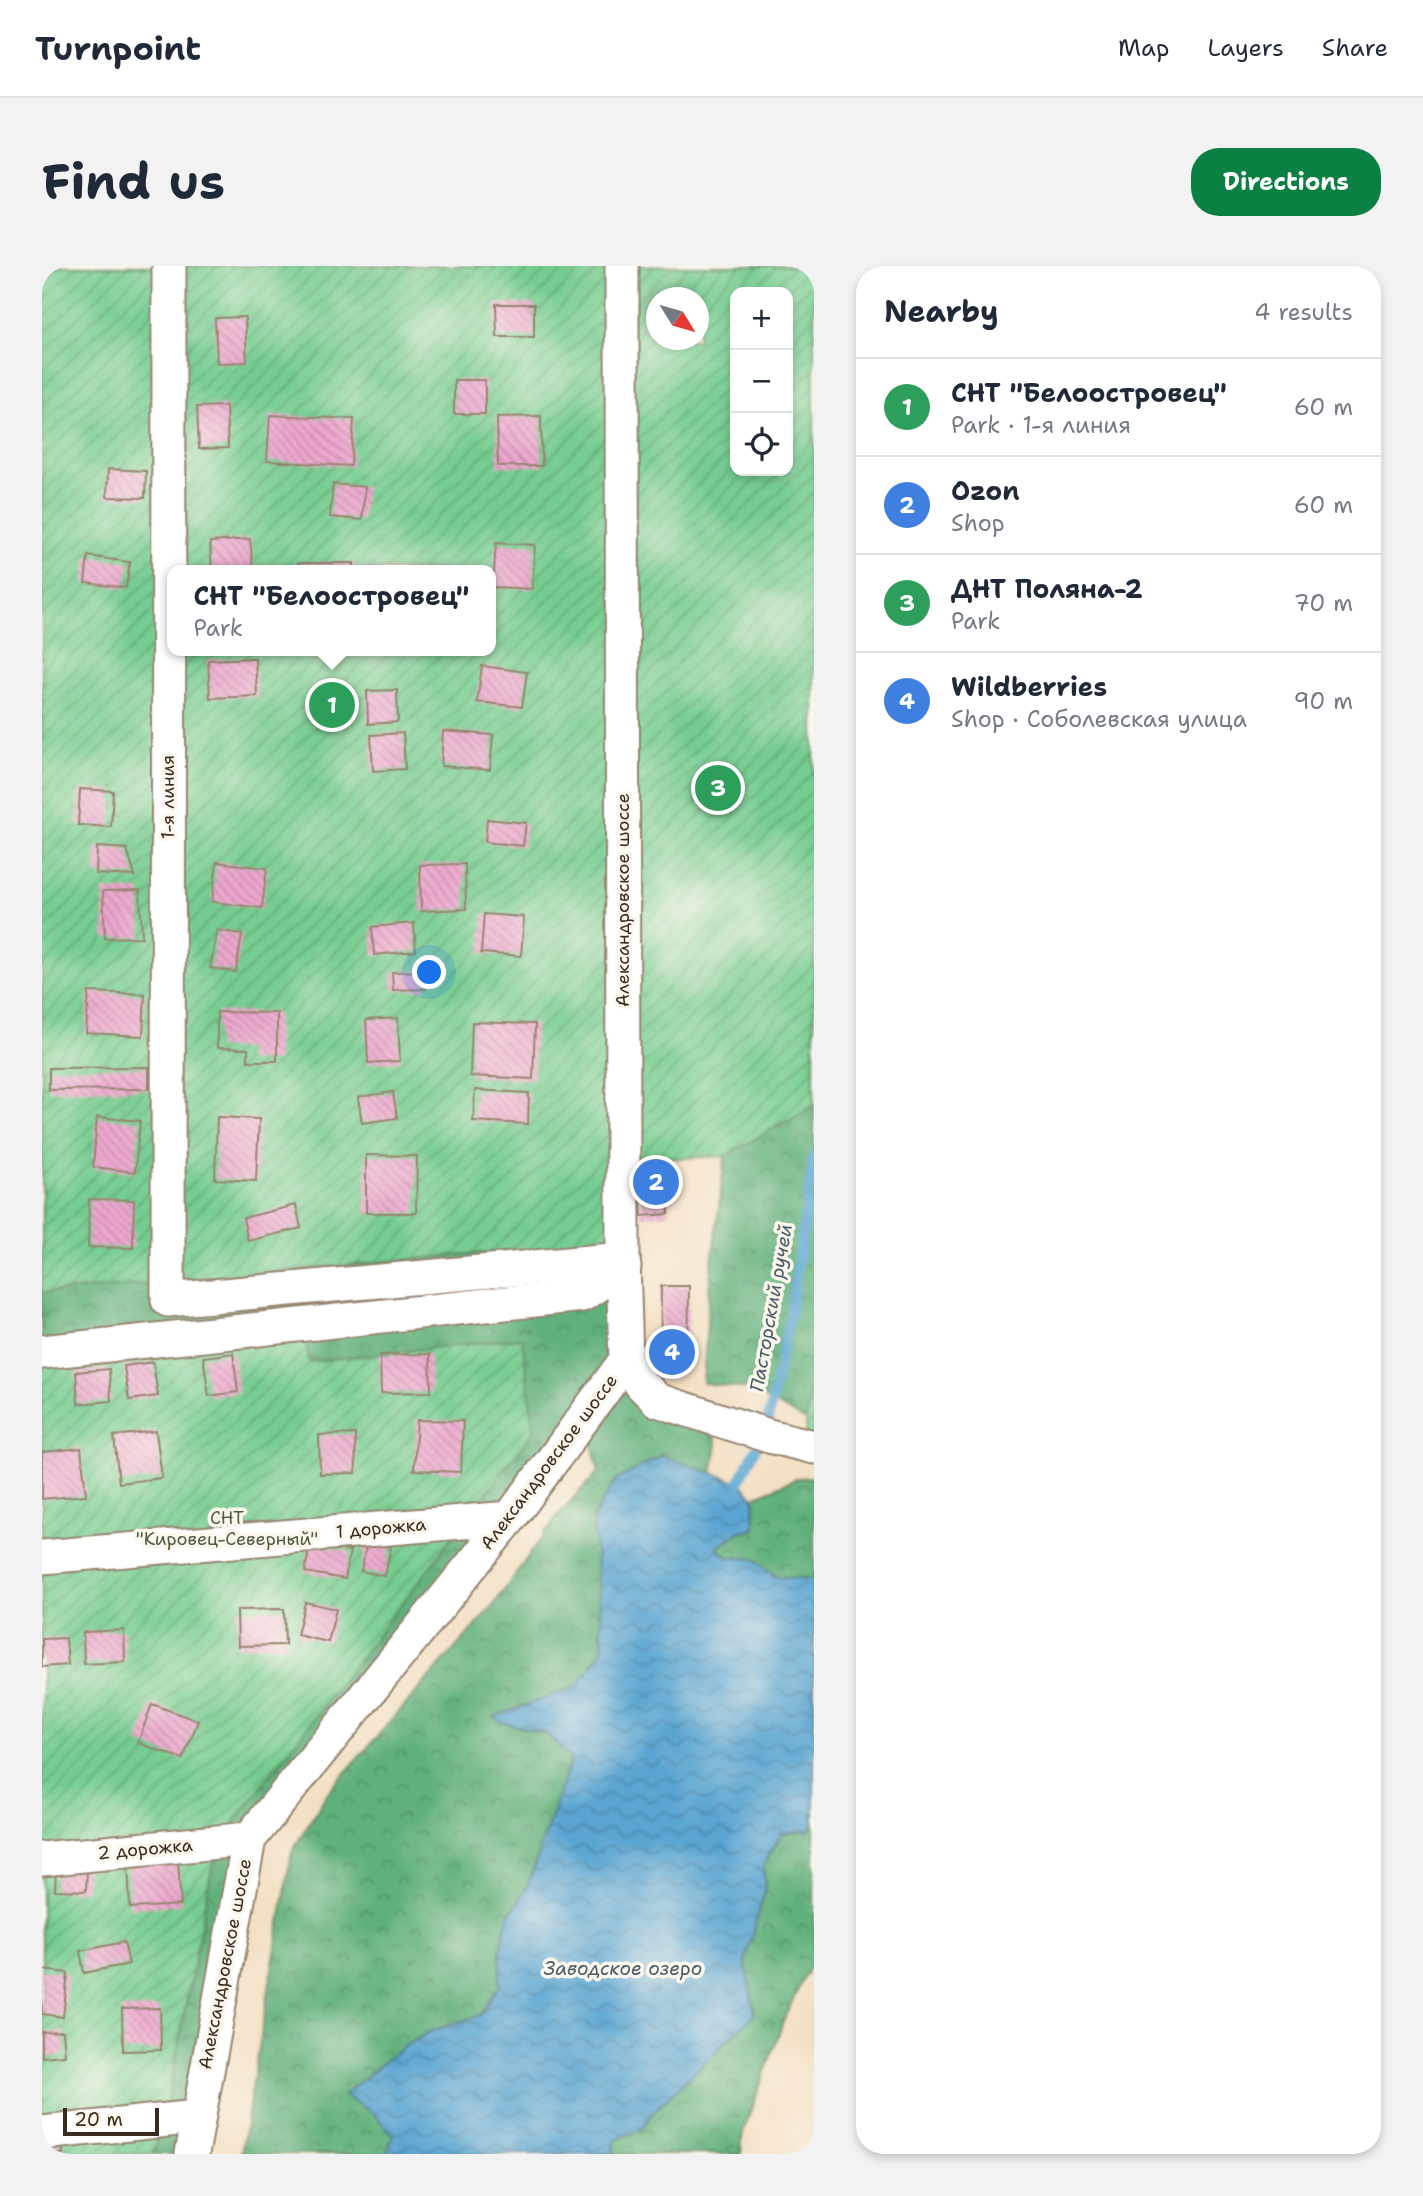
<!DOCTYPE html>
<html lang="en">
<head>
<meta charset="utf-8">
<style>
  :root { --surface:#fff; --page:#f2f2f3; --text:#1f2937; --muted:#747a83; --line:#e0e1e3; --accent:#0b8043 }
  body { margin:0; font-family:"Shantell Sans",sans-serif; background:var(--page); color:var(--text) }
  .controls { position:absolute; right:21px; top:21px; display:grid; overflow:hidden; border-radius:14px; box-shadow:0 4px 10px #0003 }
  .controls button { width:63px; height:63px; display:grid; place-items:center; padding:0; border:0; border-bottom:2px solid var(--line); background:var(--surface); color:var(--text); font:35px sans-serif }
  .compass { position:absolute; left:604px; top:21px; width:63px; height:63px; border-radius:50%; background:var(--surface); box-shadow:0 4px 10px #0003; rotate:127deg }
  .scale { position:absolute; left:21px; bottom:18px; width:96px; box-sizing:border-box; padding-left:7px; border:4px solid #3b2a1e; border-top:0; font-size:19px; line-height:24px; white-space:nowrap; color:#3b2a1e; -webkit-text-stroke:5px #fbf7ec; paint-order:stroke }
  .you { position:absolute; left:388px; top:707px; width:24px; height:24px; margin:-18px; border:5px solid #fff; border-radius:50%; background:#1a73e8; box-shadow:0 0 0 10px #1a73e833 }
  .badge { display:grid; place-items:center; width:46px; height:46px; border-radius:50%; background:var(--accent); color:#fff; font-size:23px; font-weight:700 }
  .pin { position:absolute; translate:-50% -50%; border:4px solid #fff; box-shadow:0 2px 7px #0006 }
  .popup { position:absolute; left:125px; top:299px; width:329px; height:91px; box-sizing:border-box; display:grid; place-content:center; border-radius:14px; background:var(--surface); filter:drop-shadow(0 2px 5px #0005); font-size:23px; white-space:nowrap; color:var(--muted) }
  .popup b { font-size:26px; color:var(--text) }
  .popup::after { content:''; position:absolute; left:50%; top:100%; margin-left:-14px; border:14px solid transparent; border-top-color:var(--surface) }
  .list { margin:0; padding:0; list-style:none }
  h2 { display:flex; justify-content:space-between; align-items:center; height:91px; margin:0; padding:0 28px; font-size:30px }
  h2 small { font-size:23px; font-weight:400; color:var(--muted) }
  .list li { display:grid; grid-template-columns:46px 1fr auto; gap:21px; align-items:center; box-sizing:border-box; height:98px; padding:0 28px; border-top:2px solid var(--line) }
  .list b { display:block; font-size:26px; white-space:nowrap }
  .list p { margin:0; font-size:23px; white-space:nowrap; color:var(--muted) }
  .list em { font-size:23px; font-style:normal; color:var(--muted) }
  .icon { flex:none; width:38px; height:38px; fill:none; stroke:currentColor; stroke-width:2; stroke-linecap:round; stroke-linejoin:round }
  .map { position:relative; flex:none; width:772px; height:1888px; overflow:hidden; border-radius:28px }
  header { display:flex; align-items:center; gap:42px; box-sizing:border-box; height:98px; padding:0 35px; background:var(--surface); border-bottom:2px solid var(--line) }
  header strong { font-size:33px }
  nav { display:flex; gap:38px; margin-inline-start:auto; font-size:24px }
  .intro { display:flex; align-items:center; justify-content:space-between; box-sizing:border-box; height:168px; padding:0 42px }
  h1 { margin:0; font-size:49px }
  .button { padding:18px 32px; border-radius:28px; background:var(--accent); color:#fff; font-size:24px; font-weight:700 }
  main { display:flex; gap:42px; padding:0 42px }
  aside { flex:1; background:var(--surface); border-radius:28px; box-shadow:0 4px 10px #0003 }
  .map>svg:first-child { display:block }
  .forest { fill:url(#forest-crowns); stroke:#4e6d4c; stroke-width:2 }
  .garden { fill:url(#garden-furrows); stroke:#587c58; stroke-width:2; fill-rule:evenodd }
  .water { fill:url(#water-waves); stroke:#4a6878; stroke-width:2 }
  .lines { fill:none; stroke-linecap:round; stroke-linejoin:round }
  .stream { stroke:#5aa5d2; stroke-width:10 }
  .building { fill:url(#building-back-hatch) }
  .minor-casing { stroke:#978470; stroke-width:37 }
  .minor { stroke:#fff; stroke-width:33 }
  .labels { text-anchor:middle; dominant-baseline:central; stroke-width:7; stroke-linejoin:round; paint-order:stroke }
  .street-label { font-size:18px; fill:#3b2a1e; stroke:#fbf7ec }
  .park-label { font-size:18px; fill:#4d5b40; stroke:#fbf7ec }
  .water-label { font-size:19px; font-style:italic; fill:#475b66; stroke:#fbf7ec }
</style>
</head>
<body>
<header>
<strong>Turnpoint</strong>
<nav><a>Map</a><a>Layers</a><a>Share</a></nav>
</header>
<div class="intro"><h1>Find us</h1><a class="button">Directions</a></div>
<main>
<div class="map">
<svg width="772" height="1888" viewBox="0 0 772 1888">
  <defs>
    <pattern id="forest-crowns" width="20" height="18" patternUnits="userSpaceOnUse" patternTransform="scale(1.75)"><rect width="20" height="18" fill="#60b07b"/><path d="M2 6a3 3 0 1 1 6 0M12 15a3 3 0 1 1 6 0" fill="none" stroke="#508f64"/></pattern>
    <pattern id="garden-furrows" width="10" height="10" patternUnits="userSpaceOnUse" patternTransform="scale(1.75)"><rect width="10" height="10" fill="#76cd91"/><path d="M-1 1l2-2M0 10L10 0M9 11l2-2" fill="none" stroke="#62a776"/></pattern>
    <pattern id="water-waves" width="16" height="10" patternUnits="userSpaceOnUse" patternTransform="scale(1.75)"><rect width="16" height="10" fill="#5aa5d2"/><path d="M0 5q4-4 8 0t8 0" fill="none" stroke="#4c87aa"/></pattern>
    <pattern id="building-back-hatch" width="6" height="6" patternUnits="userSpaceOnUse" patternTransform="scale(1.75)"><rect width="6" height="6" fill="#eda8ce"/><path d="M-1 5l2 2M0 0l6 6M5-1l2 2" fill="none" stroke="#c189a7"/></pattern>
  </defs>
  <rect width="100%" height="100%" fill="#fbf7ec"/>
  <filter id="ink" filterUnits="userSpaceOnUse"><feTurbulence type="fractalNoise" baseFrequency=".0143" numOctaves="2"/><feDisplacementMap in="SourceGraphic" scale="14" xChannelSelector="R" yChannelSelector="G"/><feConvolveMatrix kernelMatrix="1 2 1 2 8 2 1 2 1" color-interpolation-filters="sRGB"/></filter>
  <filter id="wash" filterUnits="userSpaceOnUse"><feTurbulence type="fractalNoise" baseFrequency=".00686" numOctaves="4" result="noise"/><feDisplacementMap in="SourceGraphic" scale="28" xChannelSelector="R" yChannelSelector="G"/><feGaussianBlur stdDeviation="1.57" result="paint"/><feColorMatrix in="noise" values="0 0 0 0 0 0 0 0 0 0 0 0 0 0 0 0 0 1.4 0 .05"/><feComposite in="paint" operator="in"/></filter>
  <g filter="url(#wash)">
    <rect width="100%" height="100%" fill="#f3dfc2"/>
    <g class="forest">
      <polygon points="772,839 772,1102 764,1155 707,1123 661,1117 668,1013 683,890"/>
      <polygon points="575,980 579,1091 214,1564 150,1888 111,1888 127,1827 170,1602 193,1555 270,1453 480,1072 267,1096 262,1059 0,1086 0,1027 427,988"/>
      <polygon points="570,1117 673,1171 675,1178 670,1209 620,1190 558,1361 561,1384 534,1421 453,1451 459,1456 505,1468 529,1493 486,1619 459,1680 458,1719 439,1749 387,1766 354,1786 302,1829 332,1848 352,1869 347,1888 199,1888 250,1585 286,1526 450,1341 516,1249 557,1205 547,1168"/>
      <polygon points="772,1211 772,1313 735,1311 712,1293 685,1291 675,1281 699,1265 713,1263 712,1231 756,1212"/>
      <polygon points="772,1558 772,1691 744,1748 701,1866 699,1888 571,1888 573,1874 600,1863 611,1846 713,1748 703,1695 723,1624 721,1601 739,1568 767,1565"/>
    </g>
    <g class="garden">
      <path d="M 0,0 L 772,0 L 772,839 L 683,890 L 589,894 L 575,980 L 427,988 L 0,1027 ZM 693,26 L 746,26 L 746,205 L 693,205 ZM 614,32 L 656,32 L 656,74 L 614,74 ZM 131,304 L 449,304 L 449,385 L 131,385 Z"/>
      <polygon points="262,1059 267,1096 480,1072 492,1165 193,1555 170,1602 127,1827 111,1888 0,1888 0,1086"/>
      <polygon points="772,1102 772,1180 764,1179 764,1155"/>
    </g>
    <polygon class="water" points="620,1190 697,1216 712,1231 713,1263 699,1265 675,1281 685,1291 712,1293 735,1311 772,1313 772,1558 767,1565 739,1568 721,1601 723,1624 703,1695 713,1748 611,1846 600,1863 573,1874 571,1888 345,1888 351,1869 332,1848 302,1829 354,1786 387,1766 439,1749 458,1719 459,1680 465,1653 486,1619 529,1493 505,1468 459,1456 452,1451 534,1421 561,1384 551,1252 574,1214"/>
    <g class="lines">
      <g class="stream">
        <polyline points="725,1158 749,1044 772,890"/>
        <polyline points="697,1216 714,1182"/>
      </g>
    </g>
    <g id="blocks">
      <g class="building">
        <polygon points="454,38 492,38 492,71 455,71"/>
        <polygon points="203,51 205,96 175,97 173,52"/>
        <rect x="412" y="114" width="31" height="34"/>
        <polygon points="184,140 186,182 157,183 155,141"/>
        <polygon points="228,149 312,153 309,200 225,195"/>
        <polygon points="499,150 500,200 456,200 455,151"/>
        <polygon points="66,203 104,205 103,232 65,231"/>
        <polygon points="291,218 323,221 320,254 288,251"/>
        <polygon points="208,273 211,304 170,304 168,276"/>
        <polygon points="454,277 493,279 490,323 451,321"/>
        <polygon points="46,290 88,296 84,322 43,317"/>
        <rect x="256" y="297" width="56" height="7"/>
        <polygon points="213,392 215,430 168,432 166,394"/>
        <polygon points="440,400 485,406 480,441 435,436"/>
        <polygon points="355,424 356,456 326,458 325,425"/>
        <polygon points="401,465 451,469 448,504 399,500"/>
        <polygon points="361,467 363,503 331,505 329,469"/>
        <polygon points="38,523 71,525 69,561 36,559"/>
        <polygon points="445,553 484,557 481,580 443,576"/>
        <polygon points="55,581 85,583 93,610 54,608"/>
        <polygon points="175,596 225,602 220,642 170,636"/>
        <polygon points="423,598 424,643 379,645 378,599"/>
        <polygon points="98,624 100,671 63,672 61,625"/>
        <polygon points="442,648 482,651 479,690 439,687"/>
        <polygon points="372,657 374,685 332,689 330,661"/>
        <polygon points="175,664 200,668 194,706 168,702"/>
        <polygon points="383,705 384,723 351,724 350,706"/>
        <polygon points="47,726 103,728 101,770 44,767"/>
        <polygon points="175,746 235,747 235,795 206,795 206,783 175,782"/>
        <polygon points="356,752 358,795 326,797 324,754"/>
        <polygon points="430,756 493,758 491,813 428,810"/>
        <polygon points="107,801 107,823 7,824 7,802"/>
        <polygon points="433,824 487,827 486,858 431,855"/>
        <polygon points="351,826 355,852 320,857 316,831"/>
        <polygon points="55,851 98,855 93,906 51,901"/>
        <polygon points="175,851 217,853 214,915 173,913"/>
        <polygon points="324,889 375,890 374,947 324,947"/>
        <polygon points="625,905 627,948 600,950 597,906"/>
        <polygon points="47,933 92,934 91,982 46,981"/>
        <polygon points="254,939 259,962 206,975 201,952"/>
        <polygon points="619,1020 647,1020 646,1104 618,1104"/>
        <polygon points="191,1087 196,1126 167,1130 161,1091"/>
        <polygon points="388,1088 389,1126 339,1127 338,1089"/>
        <polygon points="111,1096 116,1130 87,1134 82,1100"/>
        <polygon points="67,1103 69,1135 36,1138 34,1106"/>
        <polygon points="375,1154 421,1155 419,1206 372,1204"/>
        <polygon points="114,1165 120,1212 77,1217 72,1170"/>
        <polygon points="313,1168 314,1207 278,1208 277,1169"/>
        <polygon points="39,1182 44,1229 0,1233 0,1186"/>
        <polygon points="325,1276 349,1281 343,1310 319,1305"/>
        <polygon points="268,1278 308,1285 303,1313 263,1306"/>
        <polygon points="263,1336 294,1343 286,1376 255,1369"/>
        <polygon points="242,1343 243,1379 196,1380 195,1344"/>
        <polygon points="82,1364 83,1396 42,1398 41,1366"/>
        <polygon points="24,1372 26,1399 0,1401 0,1373"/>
        <polygon points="110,1438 156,1455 141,1493 96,1477"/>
        <polygon points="136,1594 139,1639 88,1642 86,1597"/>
        <polygon points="14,1602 45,1602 44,1625 13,1624"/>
        <polygon points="82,1676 87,1698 42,1707 38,1685"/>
        <polygon points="0,1704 26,1707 21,1751 0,1748"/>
        <polygon points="118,1742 119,1784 81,1785 80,1743"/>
        <polygon points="21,1765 23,1789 0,1791 0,1766"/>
        <polygon points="20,1876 21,1888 0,1888 0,1878"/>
      </g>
    </g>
  </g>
  <g filter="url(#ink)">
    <use href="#blocks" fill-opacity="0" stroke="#978470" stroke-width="2"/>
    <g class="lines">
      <defs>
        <g id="minor">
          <polyline points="127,0 126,1034 581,993"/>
          <polyline points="0,1086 540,1029 582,1001"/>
          <polyline points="584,1094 599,1118 615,1134 727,1170 772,1181"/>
          <polyline points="0,1291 468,1252"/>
          <polyline points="0,1593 207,1573"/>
          <polyline points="0,1867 155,1851"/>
          <polyline points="150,1888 207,1573 468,1252 584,1094 581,993 580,0"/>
        </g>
      </defs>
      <use href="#minor" class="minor-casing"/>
      <use href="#minor" class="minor"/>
    </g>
  </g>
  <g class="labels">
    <g class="street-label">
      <text transform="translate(126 531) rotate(-90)">1-я линия</text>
      <text transform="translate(581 634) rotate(-90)">Александровское шоссе</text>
      <text transform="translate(507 1196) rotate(-53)">Александровское шоссе</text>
      <text transform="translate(339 1262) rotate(-5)">1 дорожка</text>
      <text transform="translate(103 1583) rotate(-5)">2 дорожка</text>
      <text transform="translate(183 1698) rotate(-79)">Александровское шоссе</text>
    </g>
    <g class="park-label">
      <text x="185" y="1252">СНТ<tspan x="185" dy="21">"Кировец-Северный"</tspan></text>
    </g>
    <g class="water-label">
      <text transform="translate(729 1042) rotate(-80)">Пасторский ручей</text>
      <text x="581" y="1702">Заводское озеро</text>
    </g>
  </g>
</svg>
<div class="controls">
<button>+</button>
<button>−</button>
<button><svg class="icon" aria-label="locate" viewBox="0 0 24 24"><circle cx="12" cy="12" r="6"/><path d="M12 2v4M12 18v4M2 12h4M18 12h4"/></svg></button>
</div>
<svg class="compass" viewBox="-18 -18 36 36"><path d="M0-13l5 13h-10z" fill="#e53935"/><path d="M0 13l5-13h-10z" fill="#747a83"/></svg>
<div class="scale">20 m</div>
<div class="you"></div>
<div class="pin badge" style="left:290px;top:439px;background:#2e9e5b">1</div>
<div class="popup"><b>СНТ &quot;Белоостровец&quot;</b>Park</div>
<div class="pin badge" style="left:614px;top:916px;background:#3f7fe0">2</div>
<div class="pin badge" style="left:676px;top:522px;background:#2e9e5b">3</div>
<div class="pin badge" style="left:630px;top:1086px;background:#3f7fe0">4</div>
</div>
<aside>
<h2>Nearby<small>4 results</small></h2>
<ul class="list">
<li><span class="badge" style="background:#2e9e5b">1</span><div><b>СНТ &quot;Белоостровец&quot;</b><p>Park · 1-я линия</p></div><em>60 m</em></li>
<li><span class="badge" style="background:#3f7fe0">2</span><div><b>Ozon</b><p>Shop</p></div><em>60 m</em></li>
<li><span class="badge" style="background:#2e9e5b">3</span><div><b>ДНТ Поляна-2</b><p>Park</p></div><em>70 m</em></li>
<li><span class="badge" style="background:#3f7fe0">4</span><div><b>Wildberries</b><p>Shop · Соболевская улица</p></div><em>90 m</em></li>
</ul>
</aside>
</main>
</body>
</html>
